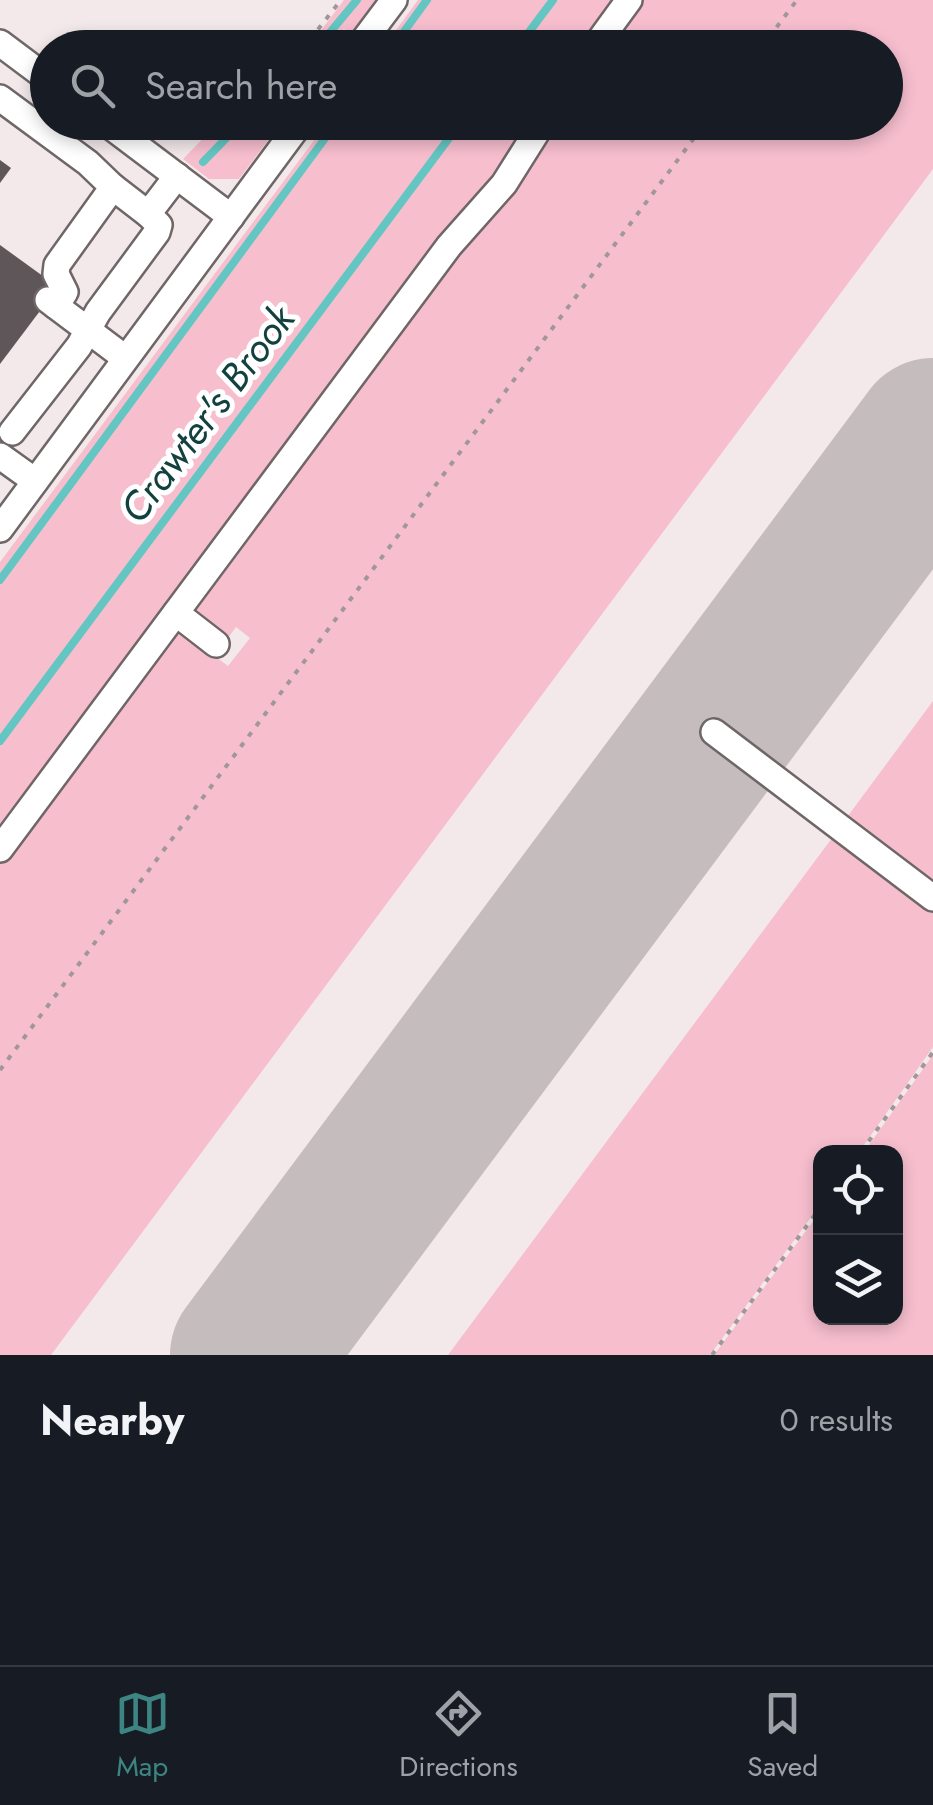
<!DOCTYPE html>
<html lang="en">
<head>
<meta charset="utf-8">
<style>
  :root { --surface:#171b24; --page:#242831; --text:#f1f3f6; --muted:#9ea1a6; --line:#363941; --accent:#3d8583 }
  body { margin:0; font-family:Jost,sans-serif; background:var(--page); color:var(--text) }
  .controls { position:absolute; right:30px; bottom:30px; display:grid; overflow:hidden; border-radius:20px; box-shadow:0 5px 15px #0003 }
  .controls button { width:90px; height:90px; display:grid; place-items:center; padding:0; border:0; border-bottom:2px solid var(--line); background:var(--surface); color:var(--text); font:50px sans-serif }
  .list { margin:0; padding:0; list-style:none }
  h2 { display:flex; justify-content:space-between; align-items:center; height:130px; margin:0; padding:0 40px; font-size:42px }
  h2 small { font-size:32px; font-weight:400; color:var(--muted) }
  .icon { flex:none; width:55px; height:55px; fill:none; stroke:currentColor; stroke-width:2; stroke-linecap:round; stroke-linejoin:round }
  .map { position:relative; flex:none; width:933px; height:1355px; overflow:hidden }
  .search { position:absolute; background:var(--surface); box-shadow:0 5px 15px #0003; left:30px; right:30px; top:30px; height:110px; display:flex; align-items:center; gap:25px; box-sizing:border-box; padding:0 35px; border-radius:55px; color:var(--muted); font-size:38px }
  .sheet { height:310px; background:var(--surface) }
  nav { display:flex; justify-content:space-around; align-items:center; box-sizing:border-box; height:140px; border-top:2px solid var(--line); background:var(--surface); font-size:28px; color:var(--muted) }
  nav a { display:grid; justify-items:center; gap:5px }
  nav .on { color:var(--accent) }
  .map>svg:first-child { display:block }
  .green { fill:#f7bece }
  .lines { fill:none; stroke-linecap:round; stroke-linejoin:round }
  .stream { stroke:#63c6c2; stroke-width:8 }
  .taxiway { stroke:#c4bcbd; stroke-width:62 }
  .runway { stroke:#c4bcbd; stroke-width:158 }
  .building { fill:#5e5658 }
  .minor-casing { stroke:#6f6668; stroke-width:30 }
  .path { stroke:#9f9799; stroke-width:4; stroke-dasharray:5 8; stroke-linecap:butt }
  .minor { stroke:#fff; stroke-width:25 }
  .labels { text-anchor:middle; dominant-baseline:central; stroke-width:10; stroke-linejoin:round; paint-order:stroke }
  .water-label { font-size:40px; font-style:italic; fill:#13413f; stroke:#fff }
</style>
</head>
<body>
<div class="map">
<svg width="933" height="1355" viewBox="0 0 933 1355">
  <rect width="100%" height="100%" fill="#f3e9eb"/>
  <g class="green">
    <polygon points="344,0 387,0 358,38 344,29 327,47 292,48 299,39 310,45"/>
    <polygon points="418,0 618,0 583,47 383,48"/>
    <polygon points="634,0 933,0 933,169 51,1355 0,1355 0,857 172,628 181,631 228,666 250,638 236,627 225,642 188,614 546,123 886,122 886,48 600,47"/>
    <polygon points="218,123 218,122 281,123 239,179 209,179 183,159"/>
    <polygon points="327,123 529,123 485,190 0,835 0,562"/>
    <polygon points="933,701 933,893 842,824"/>
    <polygon points="835,834 933,908 933,1047 859,1152 820,1152 820,1205 710,1355 448,1355"/>
    <polygon points="933,1055 933,1355 714,1355 820,1212 820,1318 896,1318 896,1152 864,1152"/>
  </g>
  <g class="lines">
    <g class="stream">
      <polyline points="317,48 357,0"/>
      <polyline points="392,48 427,0"/>
      <polyline points="517,48 553,0"/>
      <polyline points="203,162 242,122"/>
      <polyline points="0,580 337,122"/>
      <polyline points="0,741 461,122"/>
    </g>
    <polyline class="taxiway" points="259,1355 286,1305"/>
    <polyline class="runway" points="249,1355 933,437"/>
  </g>
  <g class="building">
    <polygon points="344,31 350,35 342,48 333,48"/>
    <polygon points="0,160 11,168 0,183"/>
    <polygon points="0,245 58,287 0,364"/>
  </g>
  <g class="lines">
    <defs>
      <g id="minor">
        <polyline points="0,43 48,79"/>
        <polyline points="358,48 394,0"/>
        <polyline points="594,48 629,0"/>
        <polyline points="0,98 88,163 113,187"/>
        <polyline points="105,122 231,217"/>
        <polyline points="48,300 125,358"/>
        <polyline points="56,306 65,292 56,274 57,265 113,187 148,214"/>
        <polyline points="12,432 79,346 98,312 157,232 159,225 148,214 177,176"/>
        <polyline points="0,456 35,481"/>
        <polyline points="0,529 301,122"/>
        <polyline points="176,613 216,644"/>
        <polyline points="714,732 933,898"/>
        <polyline points="0,849 449,246 504,184 543,122"/>
      </g>
    </defs>
    <use href="#minor" class="minor-casing"/>
    <g class="path">
      <polyline points="314,38 327,48"/>
      <polyline points="318,48 309,41 341,0"/>
      <polyline points="761,48 797,0"/>
      <polyline points="0,1070 706,122"/>
      <polyline points="861,1152 933,1052"/>
      <polyline points="712,1355 820,1208"/>
    </g>
    <use href="#minor" class="minor"/>
  </g>
  <g class="labels">
    <g class="water-label">
      <text transform="translate(207 414) rotate(-53)">Crawter's Brook</text>
    </g>
  </g>
</svg>
<div class="controls">
<button><svg class="icon" aria-label="locate" viewBox="0 0 24 24"><circle cx="12" cy="12" r="6"/><path d="M12 2v4M12 18v4M2 12h4M18 12h4"/></svg></button>
<button><svg class="icon" aria-label="layers" viewBox="0 0 24 24"><path d="M12 4l9 5-9 5-9-5zM3 14l9 5 9-5"/></svg></button>
</div>
<div class="search"><svg class="icon" aria-label="search" viewBox="0 0 24 24"><circle cx="10" cy="10" r="6"/><path d="M15 15l6 6"/></svg>Search here</div>
</div>
<section class="sheet">
<h2>Nearby<small>0 results</small></h2>
<ul class="list">
</ul>
</section>
<nav>
<a class="on"><svg class="icon" aria-label="map" viewBox="0 0 24 24"><path d="M3 6l6-2 6 2 6-2v14l-6 2-6-2-6 2zM9 4v14M15 6v14"/></svg>Map</a>
<a><svg class="icon" aria-label="directions" viewBox="0 0 24 24"><path d="M12 3l9 9-9 9-9-9zM9 14v-3h6M13 9l2 2-2 2"/></svg>Directions</a>
<a><svg class="icon" aria-label="saved" viewBox="0 0 24 24"><path d="M7 4h10v16l-5-4-5 4z"/></svg>Saved</a>
</nav>
</body>
</html>
